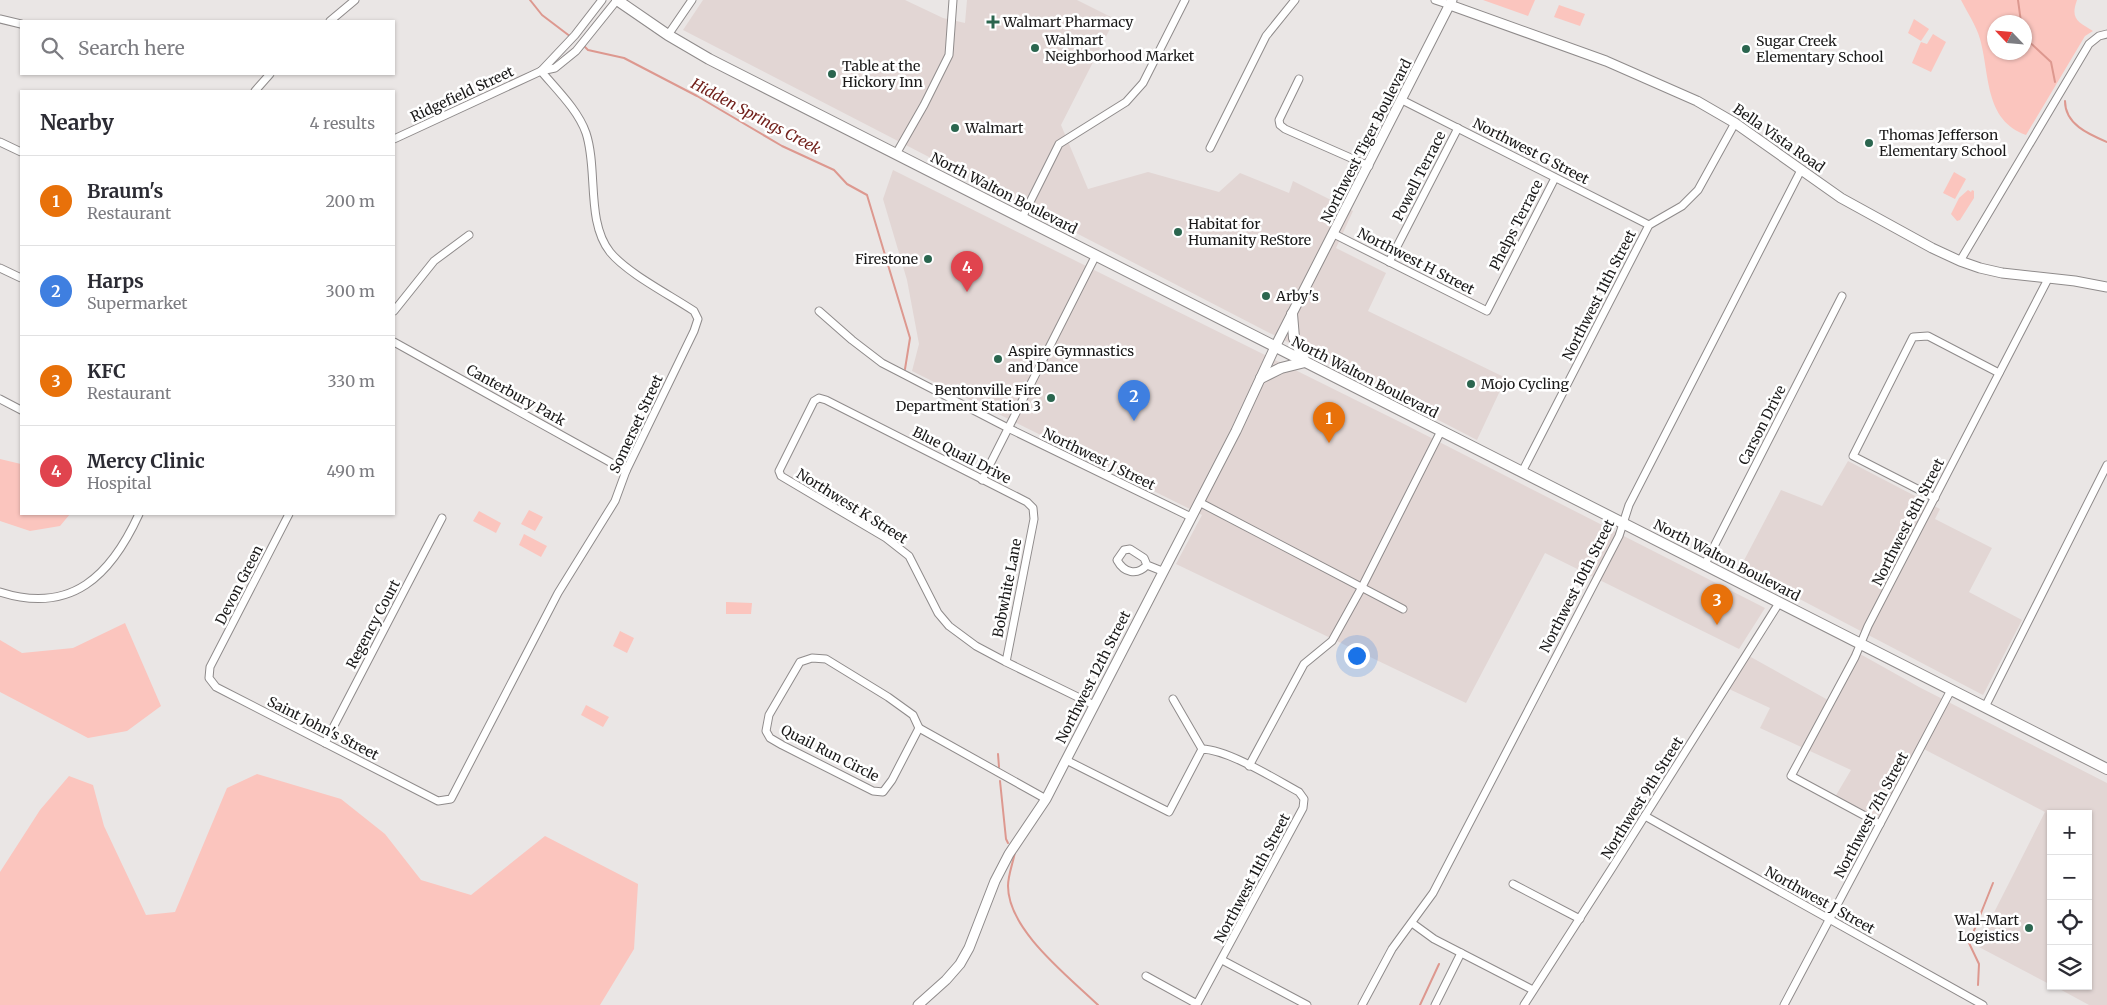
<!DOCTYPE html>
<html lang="en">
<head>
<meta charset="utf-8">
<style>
  :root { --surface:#fff; --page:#f7f7f7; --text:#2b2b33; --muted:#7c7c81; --line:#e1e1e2; --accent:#2b664f }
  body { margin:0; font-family:Merriweather,serif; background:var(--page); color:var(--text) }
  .controls { position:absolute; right:15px; bottom:15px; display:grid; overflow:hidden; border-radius:0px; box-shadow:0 1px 4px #0004 }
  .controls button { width:45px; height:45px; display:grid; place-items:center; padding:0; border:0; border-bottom:1px solid var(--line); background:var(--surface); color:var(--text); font:25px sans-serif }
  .compass { position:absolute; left:1987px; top:15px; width:45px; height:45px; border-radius:50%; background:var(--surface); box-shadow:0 1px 4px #0004; rotate:296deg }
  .you { position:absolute; left:1356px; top:655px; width:18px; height:18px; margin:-12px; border:4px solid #fff; border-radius:50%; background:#1a73e8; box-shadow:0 0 0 8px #1a73e833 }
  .badge { display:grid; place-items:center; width:32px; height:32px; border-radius:50%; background:var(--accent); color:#fff; font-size:16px; font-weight:700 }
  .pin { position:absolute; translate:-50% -41px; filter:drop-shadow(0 1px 2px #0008) }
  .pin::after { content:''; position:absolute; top:26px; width:18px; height:15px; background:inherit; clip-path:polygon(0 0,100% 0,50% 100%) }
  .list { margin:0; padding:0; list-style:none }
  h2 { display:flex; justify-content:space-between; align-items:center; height:65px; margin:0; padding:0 20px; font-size:21px }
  h2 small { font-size:16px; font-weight:400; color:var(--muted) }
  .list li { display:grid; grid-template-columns:32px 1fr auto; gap:15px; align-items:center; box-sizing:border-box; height:90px; padding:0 20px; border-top:1px solid var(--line) }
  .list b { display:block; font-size:19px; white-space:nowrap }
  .list p { margin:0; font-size:16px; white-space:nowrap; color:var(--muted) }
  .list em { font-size:16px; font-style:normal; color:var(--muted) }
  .icon { flex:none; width:28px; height:28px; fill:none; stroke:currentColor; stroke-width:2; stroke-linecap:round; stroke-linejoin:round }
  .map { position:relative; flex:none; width:2107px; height:1005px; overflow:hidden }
  .search { position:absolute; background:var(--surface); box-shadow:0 1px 4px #0004; left:20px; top:20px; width:375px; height:55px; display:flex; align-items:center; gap:12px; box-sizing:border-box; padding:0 18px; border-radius:0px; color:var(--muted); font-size:19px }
  .panel { position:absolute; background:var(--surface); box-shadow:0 1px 4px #0004; left:20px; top:90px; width:375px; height:425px; border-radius:0px }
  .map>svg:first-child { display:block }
  .built { fill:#e2d6d4 }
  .green { fill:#fbc5be; fill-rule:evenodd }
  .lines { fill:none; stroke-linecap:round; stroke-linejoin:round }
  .stream { stroke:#dd988f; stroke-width:2 }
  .street-casing { stroke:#8f8b8b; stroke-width:9 }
  .secondary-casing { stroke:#8f8b8b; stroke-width:11 }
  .primary-casing { stroke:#8f8b8b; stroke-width:12 }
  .street { stroke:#fff; stroke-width:7 }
  .secondary { stroke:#fff; stroke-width:9 }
  .primary { stroke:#fff; stroke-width:10 }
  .poi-dot { fill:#2b664f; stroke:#fff; stroke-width:2 }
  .labels { text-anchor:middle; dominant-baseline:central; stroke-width:5; stroke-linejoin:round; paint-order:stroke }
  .poi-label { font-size:14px; fill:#1a1919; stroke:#fff; text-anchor:start }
  .street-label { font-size:14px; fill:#1a1919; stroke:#fff }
  .water-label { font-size:15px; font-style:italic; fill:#72211c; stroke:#fff }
</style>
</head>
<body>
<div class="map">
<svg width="2107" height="1005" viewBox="0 0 2107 1005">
  <rect width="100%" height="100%" fill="#eae6e5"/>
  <g class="built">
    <polygon points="703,0 905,0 943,18 965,23 967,0 1077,0 1115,19 1061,125 1088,189 1148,172 1219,192 1240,173 1289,193 1293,181 1353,211 1336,248 1386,273 1368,311 1506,378 1477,440 683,30"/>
    <polygon points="893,170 1404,424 1765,608 1739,649 1545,553 1466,703 1176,564 1202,515 912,371 919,344 907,280 883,199"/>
    <polygon points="1848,461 1940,509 1935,519 1992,548 1969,592 2022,620 1983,695 1740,568 1781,490 1822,506"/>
    <polygon points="1853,650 1919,687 2107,783 2107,1005 2089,1005 2054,986 2088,986 2088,814 2051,814 2051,985 1977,946 2045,812 1918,746 1879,820 1835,797 1851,770 1760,728 1770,708 1729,689 1749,656 1828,700"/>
  </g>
  <g class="green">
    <polygon points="1483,0 1535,0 1528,16"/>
    <path d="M 1961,0 L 2077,0 C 2070,19 2078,22 2093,31 L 2085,36 L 2026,135 C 1984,120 1990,74 1980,39 C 1976,25 1967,12 1961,0 ZM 1994,22 L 2024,22 L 2024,52 L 1994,52 Z"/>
    <polygon points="1559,5 1585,14 1580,26 1554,17"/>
    <polygon points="1914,19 1929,29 1921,41 1908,33"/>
    <polygon points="1933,34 1946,42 1931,72 1912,63 1921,42 1927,44"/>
    <polygon points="1954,172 1966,179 1955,199 1943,193"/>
    <polygon points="1968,190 1971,192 1972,190 1974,191 1974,198 1960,220 1957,221 1951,214 1959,198"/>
    <polygon points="0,459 21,464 21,514 70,514 60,526 30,531 0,521"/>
    <polygon points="529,510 543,517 535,531 521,524"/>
    <polygon points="479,511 501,523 496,533 473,521"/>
    <polygon points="524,534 547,546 541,557 519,545"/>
    <polygon points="726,602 752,603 751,614 726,614"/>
    <polygon points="125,623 161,706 127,731 88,738 0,692 0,640 22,653 73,648"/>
    <polygon points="620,631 634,638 627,653 613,646"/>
    <polygon points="586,705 609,717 603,727 581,715"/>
    <polygon points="257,774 341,799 385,834 421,880 471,895 545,836 638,884 634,949 600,1005 0,1005 0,872 40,810 69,776 93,785 104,826 146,915 175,912 227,788"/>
  </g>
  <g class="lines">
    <g class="stream">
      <polyline points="530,0 542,15 571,37"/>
      <polyline points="2018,0 2021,22"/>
      <polyline points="2024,37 2051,62 2055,82"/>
      <polyline points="583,45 588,50 624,58 697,96 782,146 834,170 847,184 867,195 910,338 905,369"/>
      <path d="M 2065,101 C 2065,124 2088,134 2107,142"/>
      <polyline points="998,754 999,767"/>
      <polyline points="1000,781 1006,839 1008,843"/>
      <path d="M 1015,852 C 1013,863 1008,875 1008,886 C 1008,930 1068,976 1098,1005"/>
      <polyline points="1978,985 1979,964 1969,943 1993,883"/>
      <polyline points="1420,1005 1439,964"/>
    </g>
    <defs>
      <g id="street">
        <polyline points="1435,0 1450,5"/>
        <polyline points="0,19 21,24"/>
        <polyline points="330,21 355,0"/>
        <polyline points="668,35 692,0"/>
        <polyline points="541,71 575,35 602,0"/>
        <polyline points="1299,79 1279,120 1280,125 1285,129 1369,166"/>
        <polyline points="255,91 270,74"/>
        <polyline points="1402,100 1649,225"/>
        <polyline points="394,139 541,71 555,68 576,51 617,0"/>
        <polyline points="0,142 21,152"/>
        <polyline points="1210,148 1266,36 1295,0"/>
        <polyline points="896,154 924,105 949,55 953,0"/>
        <polyline points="1022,218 1059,144 1126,102 1143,83 1185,0"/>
        <polyline points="1334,234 1487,311 1555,178"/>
        <polyline points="1960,261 2089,44 2099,36 2107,34"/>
        <polyline points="1389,262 1458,128"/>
        <polyline points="0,268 21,278"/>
        <polyline points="394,311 434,261 469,235"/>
        <polyline points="819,311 852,340 882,363 1008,428 1191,517"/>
        <polyline points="394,342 626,471"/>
        <polyline points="0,399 21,410"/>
        <polyline points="1522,472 1649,225 1682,206 1698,190 1735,123"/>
        <polyline points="982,480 1096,255"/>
        <polyline points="1935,498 1853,456 1913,337 1928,336 1999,373"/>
        <polyline points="1199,502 1403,609"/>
        <path d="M 289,514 L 210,667 L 209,678 L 216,687 L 438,801 L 451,799 L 558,593 L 615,501 L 626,471 L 694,331 L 698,319 L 694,311 C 670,295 627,273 610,252 C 586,222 598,169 586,133 C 578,110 556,89 541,71"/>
        <polyline points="1705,564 1842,296"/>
        <path d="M 1147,565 C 1137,576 1124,573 1117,560 L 1124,550 L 1130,549 L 1144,558 L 1147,565 L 1162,571"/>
        <path d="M 0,592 C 72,615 111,575 139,514"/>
        <polygon points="812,658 826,659 888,697 913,715 919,728 892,780 883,792 873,791 782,745 770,738 766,731 769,715 800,662"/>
        <polyline points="1006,662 1034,519 1033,508 1027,502 826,400 819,398 814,401 779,471 781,476 886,538 909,556 938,613 949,626 976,646 1006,662 1094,705"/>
        <polyline points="1173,699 1202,749"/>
        <polyline points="1985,707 2107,465"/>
        <polyline points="919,728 1046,799"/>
        <polyline points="325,743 442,518"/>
        <path d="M 1066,760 L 1169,812 L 1202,749 C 1229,750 1275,779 1299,792 L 1304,799 L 1303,808 L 1197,1004 L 1146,976"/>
        <polyline points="1249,766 1304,664 1332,641 1362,587 1441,431"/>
        <polyline points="1645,816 1983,1005"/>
        <polyline points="1880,824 1791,776 1855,657 1868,626 2048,279"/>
        <polyline points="1513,884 1580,919"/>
        <polyline points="1412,923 1434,939 1533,990"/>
        <polyline points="1222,960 1307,1005"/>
        <polyline points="1362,1005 1392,949 1433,893 1619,536 1629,505 1801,170"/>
        <polyline points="1435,1005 1461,953"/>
        <polyline points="1524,1005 1612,868 1779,603"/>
        <polyline points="1784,1005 1951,690"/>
      </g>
      <g id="secondary">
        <polyline points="1450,5 1606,61 1697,101 1735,123 1841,198 1932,248 1960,261 1980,268 2002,273 2075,281 2107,287"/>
        <polyline points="918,1005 946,980 960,964 969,948 995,881 1009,854 1046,799 1066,760 1236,431 1275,347 1452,0"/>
      </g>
      <g id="primary">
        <polyline points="617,0 668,35 709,59 2107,769"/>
        <polyline points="1261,378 1281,368 1305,362 1294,338 1292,314"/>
      </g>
    </defs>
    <use href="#street" class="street-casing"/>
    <use href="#secondary" class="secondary-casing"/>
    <use href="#primary" class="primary-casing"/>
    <use href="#street" class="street"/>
    <use href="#secondary" class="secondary"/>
    <use href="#primary" class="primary"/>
  </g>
  <g class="poi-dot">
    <path d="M990.5 14.5h5v5h5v5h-5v5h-5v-5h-5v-5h5z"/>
    <circle cx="1035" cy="48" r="5"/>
    <circle cx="1746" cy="49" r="5"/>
    <circle cx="832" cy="74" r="5"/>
    <circle cx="955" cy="128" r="5"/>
    <circle cx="1869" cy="143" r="5"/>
    <circle cx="1178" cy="232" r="5"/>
    <circle cx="928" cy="259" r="5"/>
    <circle cx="1266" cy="296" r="5"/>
    <circle cx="998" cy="359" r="5"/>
    <circle cx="1471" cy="384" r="5"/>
    <circle cx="1051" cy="398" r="5"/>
    <circle cx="2029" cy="928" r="5"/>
  </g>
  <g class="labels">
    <g class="poi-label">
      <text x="1003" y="22">Walmart Pharmacy</text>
      <text x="1045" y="40">Walmart<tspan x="1045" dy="16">Neighborhood Market</tspan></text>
      <text x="1756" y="41">Sugar Creek<tspan x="1756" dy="16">Elementary School</tspan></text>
      <text x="842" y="66">Table at the<tspan x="842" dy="16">Hickory Inn</tspan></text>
      <text x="965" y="128">Walmart</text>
      <text x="1879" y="135">Thomas Jefferson<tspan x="1879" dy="16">Elementary School</tspan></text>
      <text x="1188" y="224">Habitat for<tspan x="1188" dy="16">Humanity ReStore</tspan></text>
      <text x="918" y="259" text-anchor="end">Firestone</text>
      <text x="1276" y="296">Arby's</text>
      <text x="1008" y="351">Aspire Gymnastics<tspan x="1008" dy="16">and Dance</tspan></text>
      <text x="1481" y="384">Mojo Cycling</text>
      <text x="1041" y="390" text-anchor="end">Bentonville Fire<tspan x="1041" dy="16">Department Station 3</tspan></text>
      <text x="2019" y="920" text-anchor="end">Wal-Mart<tspan x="2019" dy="16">Logistics</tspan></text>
    </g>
    <g class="street-label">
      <text transform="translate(462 94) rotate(-25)">Ridgefield Street</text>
      <text transform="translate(1779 138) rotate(35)">Bella Vista Road</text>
      <text transform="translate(1366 141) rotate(-63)">Northwest Tiger Boulevard</text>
      <text transform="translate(1531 151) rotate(27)">Northwest G Street</text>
      <text transform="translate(1419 176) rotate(-63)">Powell Terrace</text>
      <text transform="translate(1004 193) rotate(27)">North Walton Boulevard</text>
      <text transform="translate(1516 225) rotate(-63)">Phelps Terrace</text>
      <text transform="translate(1416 261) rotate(27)">Northwest H Street</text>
      <text transform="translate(1599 295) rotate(-63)">Northwest 11th Street</text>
      <text transform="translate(1365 377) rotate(27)">North Walton Boulevard</text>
      <text transform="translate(516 395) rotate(29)">Canterbury Park</text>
      <text transform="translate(636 424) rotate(-65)">Somerset Street</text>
      <text transform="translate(1762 425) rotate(-63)">Carson Drive</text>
      <text transform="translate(962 455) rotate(27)">Blue Quail Drive</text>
      <text transform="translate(1099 459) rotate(26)">Northwest J Street</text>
      <text transform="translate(852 506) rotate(32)">Northwest K Street</text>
      <text transform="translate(1908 522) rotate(-63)">Northwest 8th Street</text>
      <text transform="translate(1727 560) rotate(27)">North Walton Boulevard</text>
      <text transform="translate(239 585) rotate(-63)">Devon Green</text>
      <text transform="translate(1577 586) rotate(-63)">Northwest 10th Street</text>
      <text transform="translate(1007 588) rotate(-79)">Bobwhite Lane</text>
      <text transform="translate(373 624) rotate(-62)">Regency Court</text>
      <text transform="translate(1093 677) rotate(-63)">Northwest 12th Street</text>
      <text transform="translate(323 728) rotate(27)">Saint John's Street</text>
      <text transform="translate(830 753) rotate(27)">Quail Run Circle</text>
      <text transform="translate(1642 798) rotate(-58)">Northwest 9th Street</text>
      <text transform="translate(1871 815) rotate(-62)">Northwest 7th Street</text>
      <text transform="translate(1252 878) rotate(-62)">Northwest 11th Street</text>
      <text transform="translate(1820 900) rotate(29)">Northwest J Street</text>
    </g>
    <g class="water-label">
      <text transform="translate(756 116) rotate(28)">Hidden Springs Creek</text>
    </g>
  </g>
</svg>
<div class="controls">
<button>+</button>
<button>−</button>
<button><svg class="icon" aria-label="locate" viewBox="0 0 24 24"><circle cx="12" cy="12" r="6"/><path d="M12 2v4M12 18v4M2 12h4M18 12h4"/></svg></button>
<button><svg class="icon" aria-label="layers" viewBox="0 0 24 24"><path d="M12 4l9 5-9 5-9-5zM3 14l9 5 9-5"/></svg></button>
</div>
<svg class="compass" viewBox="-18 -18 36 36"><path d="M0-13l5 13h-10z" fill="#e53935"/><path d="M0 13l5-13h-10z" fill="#7c7c81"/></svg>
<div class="you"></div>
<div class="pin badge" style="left:1329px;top:443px;background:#e8710a">1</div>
<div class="pin badge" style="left:1134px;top:421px;background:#3f7fe0">2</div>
<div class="pin badge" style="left:1717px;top:625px;background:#e8710a">3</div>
<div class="pin badge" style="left:967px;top:292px;background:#e0444e">4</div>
<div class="search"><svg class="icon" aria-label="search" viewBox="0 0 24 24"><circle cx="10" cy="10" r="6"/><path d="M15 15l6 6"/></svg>Search here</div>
<section class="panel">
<h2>Nearby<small>4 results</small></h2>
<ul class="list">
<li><span class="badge" style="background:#e8710a">1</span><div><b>Braum's</b><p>Restaurant</p></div><em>200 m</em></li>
<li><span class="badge" style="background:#3f7fe0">2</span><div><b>Harps</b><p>Supermarket</p></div><em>300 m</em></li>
<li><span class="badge" style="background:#e8710a">3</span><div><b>KFC</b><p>Restaurant</p></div><em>330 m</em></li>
<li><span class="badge" style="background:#e0444e">4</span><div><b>Mercy Clinic</b><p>Hospital</p></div><em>490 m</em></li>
</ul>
</section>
</div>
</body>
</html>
